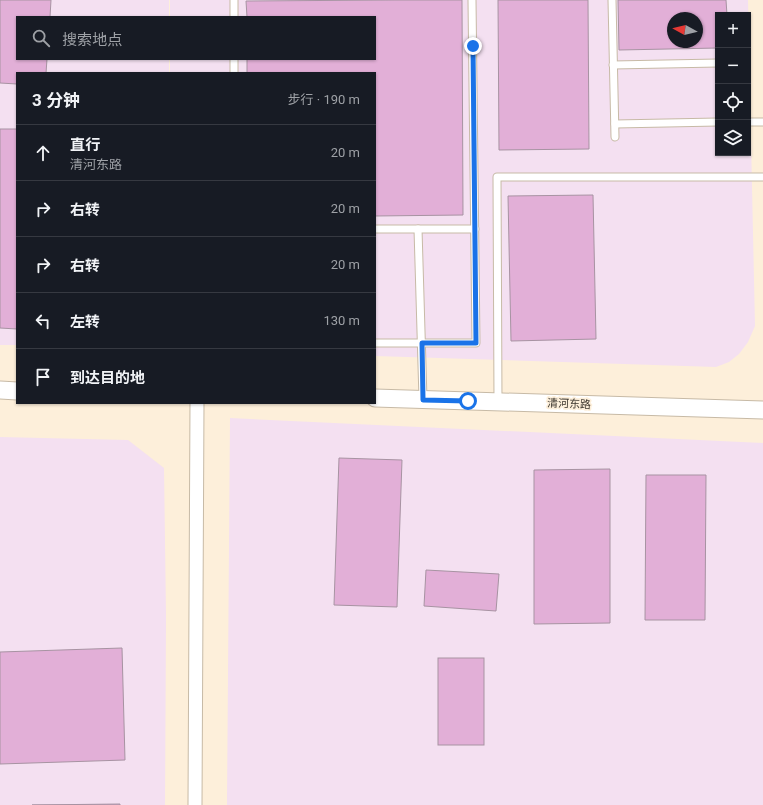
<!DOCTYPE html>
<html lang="zh">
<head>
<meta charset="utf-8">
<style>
  :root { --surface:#171b24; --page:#20242c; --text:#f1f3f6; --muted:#9ea1a6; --line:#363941 }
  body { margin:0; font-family:Roboto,"Noto Sans SC",sans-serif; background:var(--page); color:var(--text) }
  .controls { position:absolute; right:12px; top:12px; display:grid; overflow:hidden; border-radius:0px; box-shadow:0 1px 3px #0004 }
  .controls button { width:36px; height:36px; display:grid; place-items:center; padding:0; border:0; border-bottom:1px solid var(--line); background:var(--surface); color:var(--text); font:20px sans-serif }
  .compass { position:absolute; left:667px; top:12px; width:36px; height:36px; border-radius:50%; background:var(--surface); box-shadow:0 1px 3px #0004; rotate:278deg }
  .stop { position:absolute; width:12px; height:12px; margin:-9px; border:3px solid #1a73e8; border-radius:50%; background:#fff }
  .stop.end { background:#1a73e8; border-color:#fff; box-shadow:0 1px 4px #0008 }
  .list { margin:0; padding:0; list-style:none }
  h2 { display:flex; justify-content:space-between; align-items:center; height:52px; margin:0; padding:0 16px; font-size:17px }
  h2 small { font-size:13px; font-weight:400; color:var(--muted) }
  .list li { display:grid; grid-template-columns:26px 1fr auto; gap:12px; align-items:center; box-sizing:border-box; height:56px; padding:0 16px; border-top:1px solid var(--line) }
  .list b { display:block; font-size:15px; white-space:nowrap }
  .list p { margin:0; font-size:13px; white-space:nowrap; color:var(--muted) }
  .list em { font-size:13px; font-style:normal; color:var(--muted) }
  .icon { flex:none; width:22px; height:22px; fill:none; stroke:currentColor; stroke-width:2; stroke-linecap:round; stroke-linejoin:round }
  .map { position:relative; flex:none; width:763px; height:805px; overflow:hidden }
  .search { position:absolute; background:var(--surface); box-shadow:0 1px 3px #0004; left:16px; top:16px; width:360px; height:44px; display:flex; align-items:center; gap:10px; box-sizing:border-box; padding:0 14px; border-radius:0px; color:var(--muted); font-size:15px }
  .panel { position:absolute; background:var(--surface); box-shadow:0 1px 3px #0004; left:16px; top:72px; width:360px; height:332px; border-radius:0px }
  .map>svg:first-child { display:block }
  .industrial { fill:#f4e0f1; fill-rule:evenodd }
  .building { fill:#e2afd7; stroke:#a793a2; fill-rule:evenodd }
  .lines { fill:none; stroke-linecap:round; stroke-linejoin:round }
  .service-casing { stroke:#c7baa6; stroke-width:9 }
  .minor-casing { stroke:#c7baa6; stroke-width:15 }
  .tertiary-casing { stroke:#c7baa6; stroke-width:19 }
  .service { stroke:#fff; stroke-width:7 }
  .minor { stroke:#fff; stroke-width:13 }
  .tertiary { stroke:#fff; stroke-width:17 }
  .route { stroke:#1a73e8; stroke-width:5 }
  .labels { text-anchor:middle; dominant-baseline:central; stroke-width:3.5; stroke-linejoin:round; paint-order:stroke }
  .street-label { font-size:11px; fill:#3c362e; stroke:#fdefda }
</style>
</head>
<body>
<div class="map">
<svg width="763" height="805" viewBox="0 0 763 805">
  <rect width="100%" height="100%" fill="#fdefda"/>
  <g class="industrial">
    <polygon points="0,0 169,0 169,17 17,17 17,59 169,59 169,73 17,73 17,345 0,345"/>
    <path d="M 170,0 L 748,0 L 755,326 L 748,342 L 739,354 L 729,362 L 716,367 L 375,356 L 375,73 L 170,73 L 170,59 L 375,59 L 375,17 L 170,17 ZM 718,15 L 748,15 L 748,153 L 718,153 ZM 673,18 L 697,18 L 697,42 L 673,42 Z"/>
    <polygon points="230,418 763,443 763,805 227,805"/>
    <polygon points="0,437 128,440 164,468 166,616 165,805 0,805"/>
  </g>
  <g class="building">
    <polygon points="0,0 51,0 50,17 17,17 17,59 47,59 46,73 17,73 17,84 0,83"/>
    <polygon points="394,0 462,0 463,215 375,216 375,73 247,73 247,59 375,59 375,17 247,17 246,1"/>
    <polygon points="498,0 588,0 589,149 499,150"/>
    <path d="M 618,0 L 726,0 L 727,15 L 718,15 L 718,48 L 619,50 ZM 673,18 L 697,18 L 697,42 L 673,42 Z"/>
    <polygon points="0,129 17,129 17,329 0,328"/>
    <polygon points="593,195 596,339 511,341 508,196"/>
    <polygon points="339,458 402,460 397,607 334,605"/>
    <polygon points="610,469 610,623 534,624 534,470"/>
    <polygon points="646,475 706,475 705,620 645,620"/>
    <polygon points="426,570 499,574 496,611 424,606"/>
    <polygon points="122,648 125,760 0,764 0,652"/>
    <rect x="438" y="658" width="46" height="87"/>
    <polygon points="120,804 120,805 32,805"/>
  </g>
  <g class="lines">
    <defs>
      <g id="service">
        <polyline points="234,0 234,17"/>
        <polyline points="612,0 615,137"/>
        <polyline points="234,59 234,73"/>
        <polyline points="613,65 718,63"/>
        <polyline points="748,122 763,122"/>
        <polyline points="615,124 718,122"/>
        <polyline points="375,229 475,229"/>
        <polyline points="418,229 423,399"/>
        <polyline points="375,343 476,343 472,0"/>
        <polyline points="498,401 497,177 763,177"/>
      </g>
      <polyline id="minor" points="195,805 197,403"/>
      <g id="tertiary">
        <polyline points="0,390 17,391"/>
        <polyline points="375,398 763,410"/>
      </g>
    </defs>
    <use href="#service" class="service-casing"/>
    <use href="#minor" class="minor-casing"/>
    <use href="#tertiary" class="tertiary-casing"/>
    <use href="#service" class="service"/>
    <use href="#minor" class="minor"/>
    <use href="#tertiary" class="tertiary"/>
  </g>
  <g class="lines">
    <polyline class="route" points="468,401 423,400 422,343 476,343 473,46"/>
  </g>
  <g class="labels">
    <g class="street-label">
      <text transform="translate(569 404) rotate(2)">清河东路</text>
    </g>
  </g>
</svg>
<div class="controls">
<button>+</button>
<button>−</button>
<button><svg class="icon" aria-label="locate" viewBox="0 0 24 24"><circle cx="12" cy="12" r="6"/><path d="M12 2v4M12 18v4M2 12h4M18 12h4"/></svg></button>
<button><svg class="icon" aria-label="layers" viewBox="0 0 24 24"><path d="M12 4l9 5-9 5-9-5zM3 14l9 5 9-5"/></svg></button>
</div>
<svg class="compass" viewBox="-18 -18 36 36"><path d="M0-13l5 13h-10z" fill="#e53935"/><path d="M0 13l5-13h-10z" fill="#9ea1a6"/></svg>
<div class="stop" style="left:468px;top:401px"></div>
<div class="stop end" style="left:473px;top:46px"></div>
<div class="search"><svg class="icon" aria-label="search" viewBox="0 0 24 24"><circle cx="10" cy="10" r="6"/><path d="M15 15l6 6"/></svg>搜索地点</div>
<section class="panel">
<h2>3 分钟<small>步行 · 190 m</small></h2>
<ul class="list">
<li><svg class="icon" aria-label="ahead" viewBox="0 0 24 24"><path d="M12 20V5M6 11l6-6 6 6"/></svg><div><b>直行</b><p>清河东路</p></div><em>20 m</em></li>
<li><svg class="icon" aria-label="right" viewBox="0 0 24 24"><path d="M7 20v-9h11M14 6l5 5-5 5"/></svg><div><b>右转</b></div><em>20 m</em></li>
<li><svg class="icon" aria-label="right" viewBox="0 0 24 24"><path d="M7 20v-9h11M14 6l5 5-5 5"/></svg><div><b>右转</b></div><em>20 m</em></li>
<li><svg class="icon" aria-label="left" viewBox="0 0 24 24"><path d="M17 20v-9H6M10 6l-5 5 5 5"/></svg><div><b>左转</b></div><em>130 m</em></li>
<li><svg class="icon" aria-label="arrive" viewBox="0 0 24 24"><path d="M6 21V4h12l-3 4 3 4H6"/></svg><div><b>到达目的地</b></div></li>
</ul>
</section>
</div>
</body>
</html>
